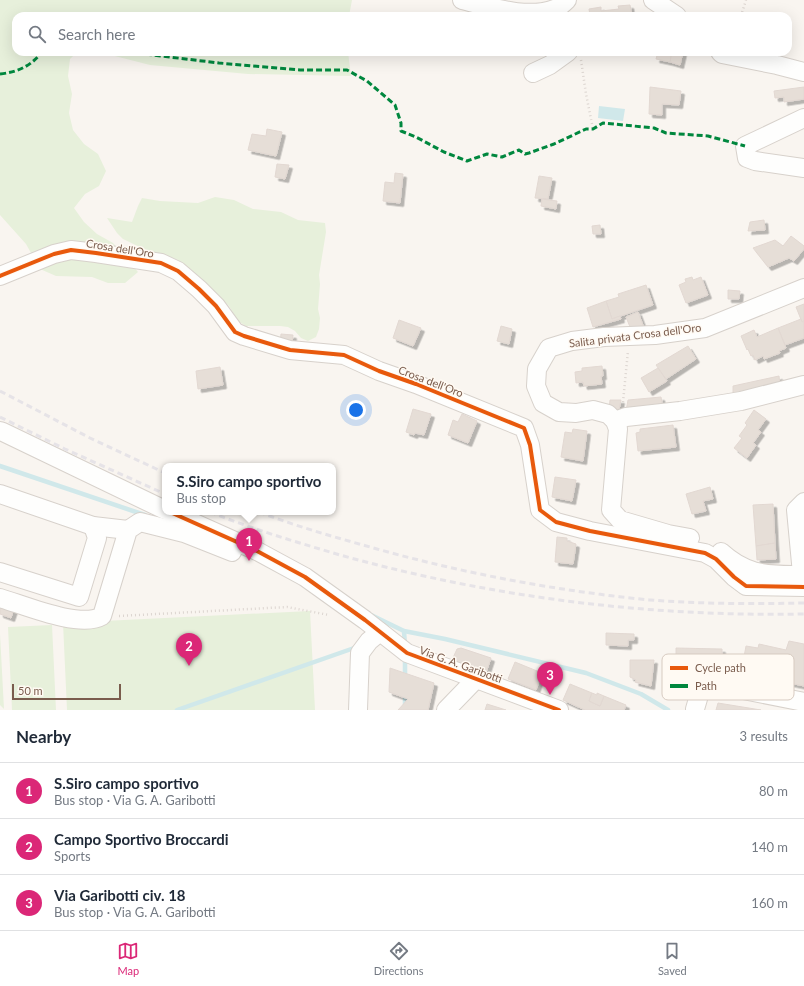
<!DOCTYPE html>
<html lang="en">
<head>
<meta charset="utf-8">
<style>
  :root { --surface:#fff; --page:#f2f2f3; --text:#1f2937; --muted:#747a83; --line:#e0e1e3; --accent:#db2777 }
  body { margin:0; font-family:Lato,sans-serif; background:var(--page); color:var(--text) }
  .scale { position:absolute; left:12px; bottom:10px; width:109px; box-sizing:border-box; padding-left:4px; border:2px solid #7a5c4d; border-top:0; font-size:11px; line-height:14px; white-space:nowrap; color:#7a5c4d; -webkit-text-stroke:3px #fffaf3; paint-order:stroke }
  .you { position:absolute; left:356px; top:410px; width:14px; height:14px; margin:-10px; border:3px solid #fff; border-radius:50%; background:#1a73e8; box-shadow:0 0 0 6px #1a73e833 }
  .badge { display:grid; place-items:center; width:26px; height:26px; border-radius:50%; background:var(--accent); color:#fff; font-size:13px; font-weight:700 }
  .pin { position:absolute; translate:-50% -33px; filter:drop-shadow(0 1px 2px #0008) }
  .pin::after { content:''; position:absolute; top:21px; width:14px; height:12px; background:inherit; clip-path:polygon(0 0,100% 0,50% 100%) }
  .popup { position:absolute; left:162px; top:463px; width:174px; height:52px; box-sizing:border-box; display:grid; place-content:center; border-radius:8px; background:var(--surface); filter:drop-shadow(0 1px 3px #0005); font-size:13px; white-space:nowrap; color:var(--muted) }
  .popup b { font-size:15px; color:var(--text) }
  .popup::after { content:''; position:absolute; left:50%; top:100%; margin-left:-8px; border:8px solid transparent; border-top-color:var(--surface) }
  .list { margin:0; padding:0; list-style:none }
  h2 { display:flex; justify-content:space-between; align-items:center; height:52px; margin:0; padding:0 16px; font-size:17px }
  h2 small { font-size:13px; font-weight:400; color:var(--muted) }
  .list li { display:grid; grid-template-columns:26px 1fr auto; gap:12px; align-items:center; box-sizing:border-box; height:56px; padding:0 16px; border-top:1px solid var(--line) }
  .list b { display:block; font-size:15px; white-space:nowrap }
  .list p { margin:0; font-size:13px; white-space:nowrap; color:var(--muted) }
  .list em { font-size:13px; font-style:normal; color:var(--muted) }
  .icon { flex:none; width:22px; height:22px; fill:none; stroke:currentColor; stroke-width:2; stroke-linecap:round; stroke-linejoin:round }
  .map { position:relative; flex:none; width:804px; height:710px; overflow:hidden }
  .search { position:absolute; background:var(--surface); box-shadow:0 4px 16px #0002; left:12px; right:12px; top:12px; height:44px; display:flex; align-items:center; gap:10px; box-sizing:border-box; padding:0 14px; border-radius:12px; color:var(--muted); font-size:15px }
  .sheet { height:220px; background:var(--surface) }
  nav { display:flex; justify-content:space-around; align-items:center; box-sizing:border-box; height:56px; border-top:1px solid var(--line); background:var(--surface); font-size:11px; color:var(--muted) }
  nav a { display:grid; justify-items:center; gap:2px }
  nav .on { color:var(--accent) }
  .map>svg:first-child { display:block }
  .green { fill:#e7f0db }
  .water { fill:#d0e8ea }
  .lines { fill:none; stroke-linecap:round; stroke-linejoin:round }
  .stream { stroke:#d0e8ea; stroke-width:4.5 }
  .building { fill:#e6ded7; stroke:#e2d8d2; filter:url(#shadow) }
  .minor-casing { stroke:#d7d1cb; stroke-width:20 }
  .path { stroke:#dcd5d0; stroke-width:2.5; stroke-dasharray:1 3; stroke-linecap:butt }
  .minor { stroke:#fefefd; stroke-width:18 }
  .rail { stroke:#e6e3e7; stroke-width:3; stroke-dasharray:6 4; stroke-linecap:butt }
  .quiet { stroke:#00873e; stroke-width:3; stroke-dasharray:6 3; stroke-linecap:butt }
  .cycleway-casing { stroke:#fffaf3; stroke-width:6 }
  .cycleway { stroke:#e8590c; stroke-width:4 }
  .labels { text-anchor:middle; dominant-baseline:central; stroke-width:3; stroke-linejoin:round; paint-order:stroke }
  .street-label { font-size:11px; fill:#7a5c4d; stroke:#fffaf3 }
  .key { fill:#fffaf3; stroke:#d7cbc1; stroke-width:1 }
  .key-label { font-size:11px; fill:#7a5c4d }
</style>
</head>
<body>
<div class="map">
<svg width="804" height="710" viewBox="0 0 804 710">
  <defs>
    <filter id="shadow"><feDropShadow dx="3.5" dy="3.5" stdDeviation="0" flood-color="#0004"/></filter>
  </defs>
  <rect width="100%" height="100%" fill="#f9f5f0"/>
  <g class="green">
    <polygon points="0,0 352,0 349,16 16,16 16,52 77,52 70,59 68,76 72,94 69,113 73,130 84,144 98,154 106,171 99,186 85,194 74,208 84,222 97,234 113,243 138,272 125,283 108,283 92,277 56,276 40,269 26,244 0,215"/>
    <polygon points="104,52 348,52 351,76 248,74 150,65 107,54"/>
    <polygon points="215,197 234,200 253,209 281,212 298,220 325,223 326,232 319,275 320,284 318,309 320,318 319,329 316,337 308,341 301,338 295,331 288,327 280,326 246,326 238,321 229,306 223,300 215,296 192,271 178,260 170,257 146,250 123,239 117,233 107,218 132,222 138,206 142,198 160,201 198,203"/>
    <polygon points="310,611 315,710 67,710 63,623"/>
    <polygon points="52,625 56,710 12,710 8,627"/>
    <polygon points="0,634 4,709 0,705"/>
  </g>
  <polygon class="water" points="599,106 625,109 623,121 598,118"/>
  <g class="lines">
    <g class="stream">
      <polyline points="0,466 145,515"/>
      <polyline points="371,615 404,631 445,639 586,673 641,694 668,710"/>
      <polyline points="404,631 405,645"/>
      <polyline points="405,657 405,677"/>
      <polyline points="405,693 405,710"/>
      <polyline points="177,710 357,647"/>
    </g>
  </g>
  <g class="building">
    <polygon points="630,5 632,16 590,16 589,9 601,7 601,11 619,9 618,6"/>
    <polygon points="658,52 672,52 670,62 656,59"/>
    <polygon points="672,52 683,52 680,65 670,62"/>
    <polygon points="650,87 681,91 679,105 662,104 662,115 649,114"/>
    <polygon points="804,87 804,99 784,102 784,97 775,98 774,91"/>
    <polygon points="267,129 282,132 276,156 248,150 252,134 266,136"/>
    <polygon points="277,164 289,165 285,179 275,177"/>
    <polygon points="395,173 403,174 400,203 383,201 385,182 394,183"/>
    <polygon points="539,176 552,178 548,199 535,198"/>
    <polygon points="542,199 557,201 556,209 541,206"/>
    <polygon points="764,220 765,230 748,231 750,222"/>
    <polygon points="600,225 601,234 593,234 592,226"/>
    <polygon points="791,236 804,246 804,249 794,261 789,258 768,267 753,248 775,240 783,246"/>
    <polygon points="692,277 693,280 701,277 708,295 686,303 679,285 686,282 685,279"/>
    <polygon points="646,285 653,305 612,319 606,301 619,297 618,294"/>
    <polygon points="728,290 740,291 739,299 728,299"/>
    <polygon points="606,301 612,319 620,316 621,319 593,327 587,308"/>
    <polygon points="804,304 804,321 802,322 796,307"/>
    <polygon points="638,312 644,328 632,332 626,317"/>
    <polygon points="801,319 802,322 804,321 804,338 785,345 778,328"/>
    <polygon points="399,320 421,328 413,346 393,338"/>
    <polygon points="501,326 512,329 509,344 497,341"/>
    <polygon points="778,328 786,348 779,351 780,353 764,359 763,356 755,360 753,355 751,356 748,349 747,350 741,336 754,330 757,337"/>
    <polygon points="281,334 293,335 292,344 280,343"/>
    <polygon points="688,346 696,359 666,379 656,365"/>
    <polygon points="602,366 603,376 601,376 602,384 584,386 583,382 576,383 575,372 582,371 582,368"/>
    <polygon points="220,367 223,385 198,389 196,371"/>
    <polygon points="658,368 667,381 649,392 641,378"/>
    <polygon points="779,376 780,385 733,397 733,386"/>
    <polygon points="661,397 663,408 626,411 628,400"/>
    <polygon points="610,400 621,400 619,410 609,410"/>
    <polygon points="413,409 431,414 424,435 415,433 414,435 406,432"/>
    <polygon points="754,410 766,419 758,430 761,432 753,443 756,445 747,458 734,448 742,438 739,436 747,425 745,423"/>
    <polygon points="462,414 477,421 468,443 448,435 453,420 458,422"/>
    <polygon points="673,425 676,447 638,451 636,433 640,432 640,429"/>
    <polygon points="573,429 587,431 583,461 561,457 565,432 572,433"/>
    <polygon points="555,477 576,480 572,501 552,497"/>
    <polygon points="710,487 713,499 703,501 706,511 692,514 686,494"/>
    <polygon points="773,504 775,543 756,546 753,505"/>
    <polygon points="557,537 567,538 567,541 576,544 573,564 555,562"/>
    <polygon points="775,543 776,559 757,560 756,546"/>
    <polygon points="0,604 14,609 11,618 0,614"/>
    <polygon points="606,633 634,634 634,640 628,640 628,646 606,645"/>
    <polygon points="789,641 804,644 804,686 741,673 746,646 758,648 759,644 786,650"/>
    <polygon points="461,648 491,658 486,673 452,660 457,649"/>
    <polygon points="676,648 722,649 722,675 676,674"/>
    <polygon points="630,660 654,660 651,686 635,682 636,680 630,677"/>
    <polygon points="515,662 542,673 536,690 508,679"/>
    <polygon points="390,668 434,683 428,710 398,710 408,699 389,692"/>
    <polygon points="570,684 592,693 589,701 600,706 604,696 626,705 624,710 585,710 563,700"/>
    <polygon points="592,693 597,695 597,693 604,696 600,706 589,701"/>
    <polygon points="718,703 761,710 716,710"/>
    <polygon points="487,704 506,710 485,710"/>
  </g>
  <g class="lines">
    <defs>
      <g id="minor">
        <path d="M 462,0 C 491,7 529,20 557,8 C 561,6 564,3 567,0"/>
        <polyline points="653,0 677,16"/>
        <polyline points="720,52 722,54 777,65 804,72"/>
        <polyline points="533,73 550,65 568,52"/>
        <polyline points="804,118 745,146 747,158 755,161 804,168"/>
        <polyline points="0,276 54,254 71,250 96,253 161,263 178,271 199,289 216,306 235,332 244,336 290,350 344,355 379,371 416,384 524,428 530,445 540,510 556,522 590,531 705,553 716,559 734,577 746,586 804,587"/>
        <polyline points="615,421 626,417 680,411 741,401 804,385"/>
        <polyline points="0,431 3,432 165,510"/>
        <polyline points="0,494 93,526 128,530"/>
        <polyline points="170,512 257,551 305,577 365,620 407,653 559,710"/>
        <polyline points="690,538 668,534 620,520 611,510 618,429 615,421 608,414 593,410 576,413 559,412 543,403 536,386 537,369 549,348 572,341 604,337 655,335 705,328 804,288"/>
        <path d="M 721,552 C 744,573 763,575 793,575"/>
        <polyline points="0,572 79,597 97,538 93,526"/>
        <polyline points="802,574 796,510 804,502"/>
        <path d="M 0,598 C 24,605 80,629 102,616 L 128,530 L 140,522 L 184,533 L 232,552"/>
        <polyline points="695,709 702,685 718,685 804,702"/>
        <polyline points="358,710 360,653 369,641 380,632"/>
        <polyline points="446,710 476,679"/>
      </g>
    </defs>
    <use href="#minor" class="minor-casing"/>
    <g class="path">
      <polyline points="741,16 746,0"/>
      <polyline points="581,60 586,94 593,129"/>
      <polyline points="623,402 628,351"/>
      <polyline points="119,616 287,607 329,615"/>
    </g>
    <use href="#minor" class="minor"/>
    <g class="rail">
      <polyline points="0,391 90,438 165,473"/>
      <polyline points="0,417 65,449 165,494"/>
      <path d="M 210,512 C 252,529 296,542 340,555 C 491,597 647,617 804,614"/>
      <path d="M 259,512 C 298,527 338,538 377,549 C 467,574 558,591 650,600 C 701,604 753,604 804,603"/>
    </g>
    <g class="quiet">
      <polyline points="128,52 219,63 300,70 347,70 367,81 395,105 401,123 401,131 416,137 444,152 467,161 487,154 502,157 519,150 525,154 529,153 554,144 586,129 593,129 603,123 654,128 666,133 708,136 745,146"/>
      <path d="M 0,74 C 18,72 31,66 42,52"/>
    </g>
    <defs>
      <g id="cycleway">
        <polyline points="0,276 54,254 71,250 96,253 161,263 178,271 199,289 216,306 235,332 244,336 290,350 344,355 379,371 416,384 524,428 530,445 540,510 556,522 590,531 705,553 716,559 734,577 746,586 804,587"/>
        <polyline points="170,512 257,551 305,577 365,620 407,653 559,710"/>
      </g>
    </defs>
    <use href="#cycleway" class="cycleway-casing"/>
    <use href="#cycleway" class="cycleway"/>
  </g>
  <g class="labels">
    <g class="street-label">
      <text transform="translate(120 248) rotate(9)">Crosa dell'Oro</text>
      <text transform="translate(635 335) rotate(-7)">Salita privata Crosa dell'Oro</text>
      <text transform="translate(431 381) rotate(21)">Crosa dell'Oro</text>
      <text transform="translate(461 664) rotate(20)">Via G. A. Garibotti</text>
    </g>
  </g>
  <rect x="662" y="654" width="132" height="46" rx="6" class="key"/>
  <rect x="670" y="666" width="18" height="4" fill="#e8590c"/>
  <rect x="670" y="684" width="18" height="4" fill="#00873e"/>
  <g class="key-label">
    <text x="695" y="672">Cycle path</text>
    <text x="695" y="690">Path</text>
  </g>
</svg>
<div class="scale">50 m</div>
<div class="you"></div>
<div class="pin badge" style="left:249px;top:561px">1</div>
<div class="popup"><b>S.Siro campo sportivo</b>Bus stop</div>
<div class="pin badge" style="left:189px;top:666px">2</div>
<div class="pin badge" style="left:550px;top:695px">3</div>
<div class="search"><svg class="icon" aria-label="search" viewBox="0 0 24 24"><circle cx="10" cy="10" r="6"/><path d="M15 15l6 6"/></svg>Search here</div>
</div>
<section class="sheet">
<h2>Nearby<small>3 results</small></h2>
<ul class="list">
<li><span class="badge">1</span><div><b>S.Siro campo sportivo</b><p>Bus stop · Via G. A. Garibotti</p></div><em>80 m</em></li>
<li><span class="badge">2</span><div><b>Campo Sportivo Broccardi</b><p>Sports</p></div><em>140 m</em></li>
<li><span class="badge">3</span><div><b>Via Garibotti civ. 18</b><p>Bus stop · Via G. A. Garibotti</p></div><em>160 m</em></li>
</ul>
</section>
<nav>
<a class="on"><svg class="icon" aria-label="map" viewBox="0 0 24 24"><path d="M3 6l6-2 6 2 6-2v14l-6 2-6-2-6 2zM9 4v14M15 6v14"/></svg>Map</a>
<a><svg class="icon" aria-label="directions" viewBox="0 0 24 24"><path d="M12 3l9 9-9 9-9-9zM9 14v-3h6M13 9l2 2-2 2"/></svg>Directions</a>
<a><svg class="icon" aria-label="saved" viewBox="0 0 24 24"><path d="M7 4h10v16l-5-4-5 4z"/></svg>Saved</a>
</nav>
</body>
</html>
